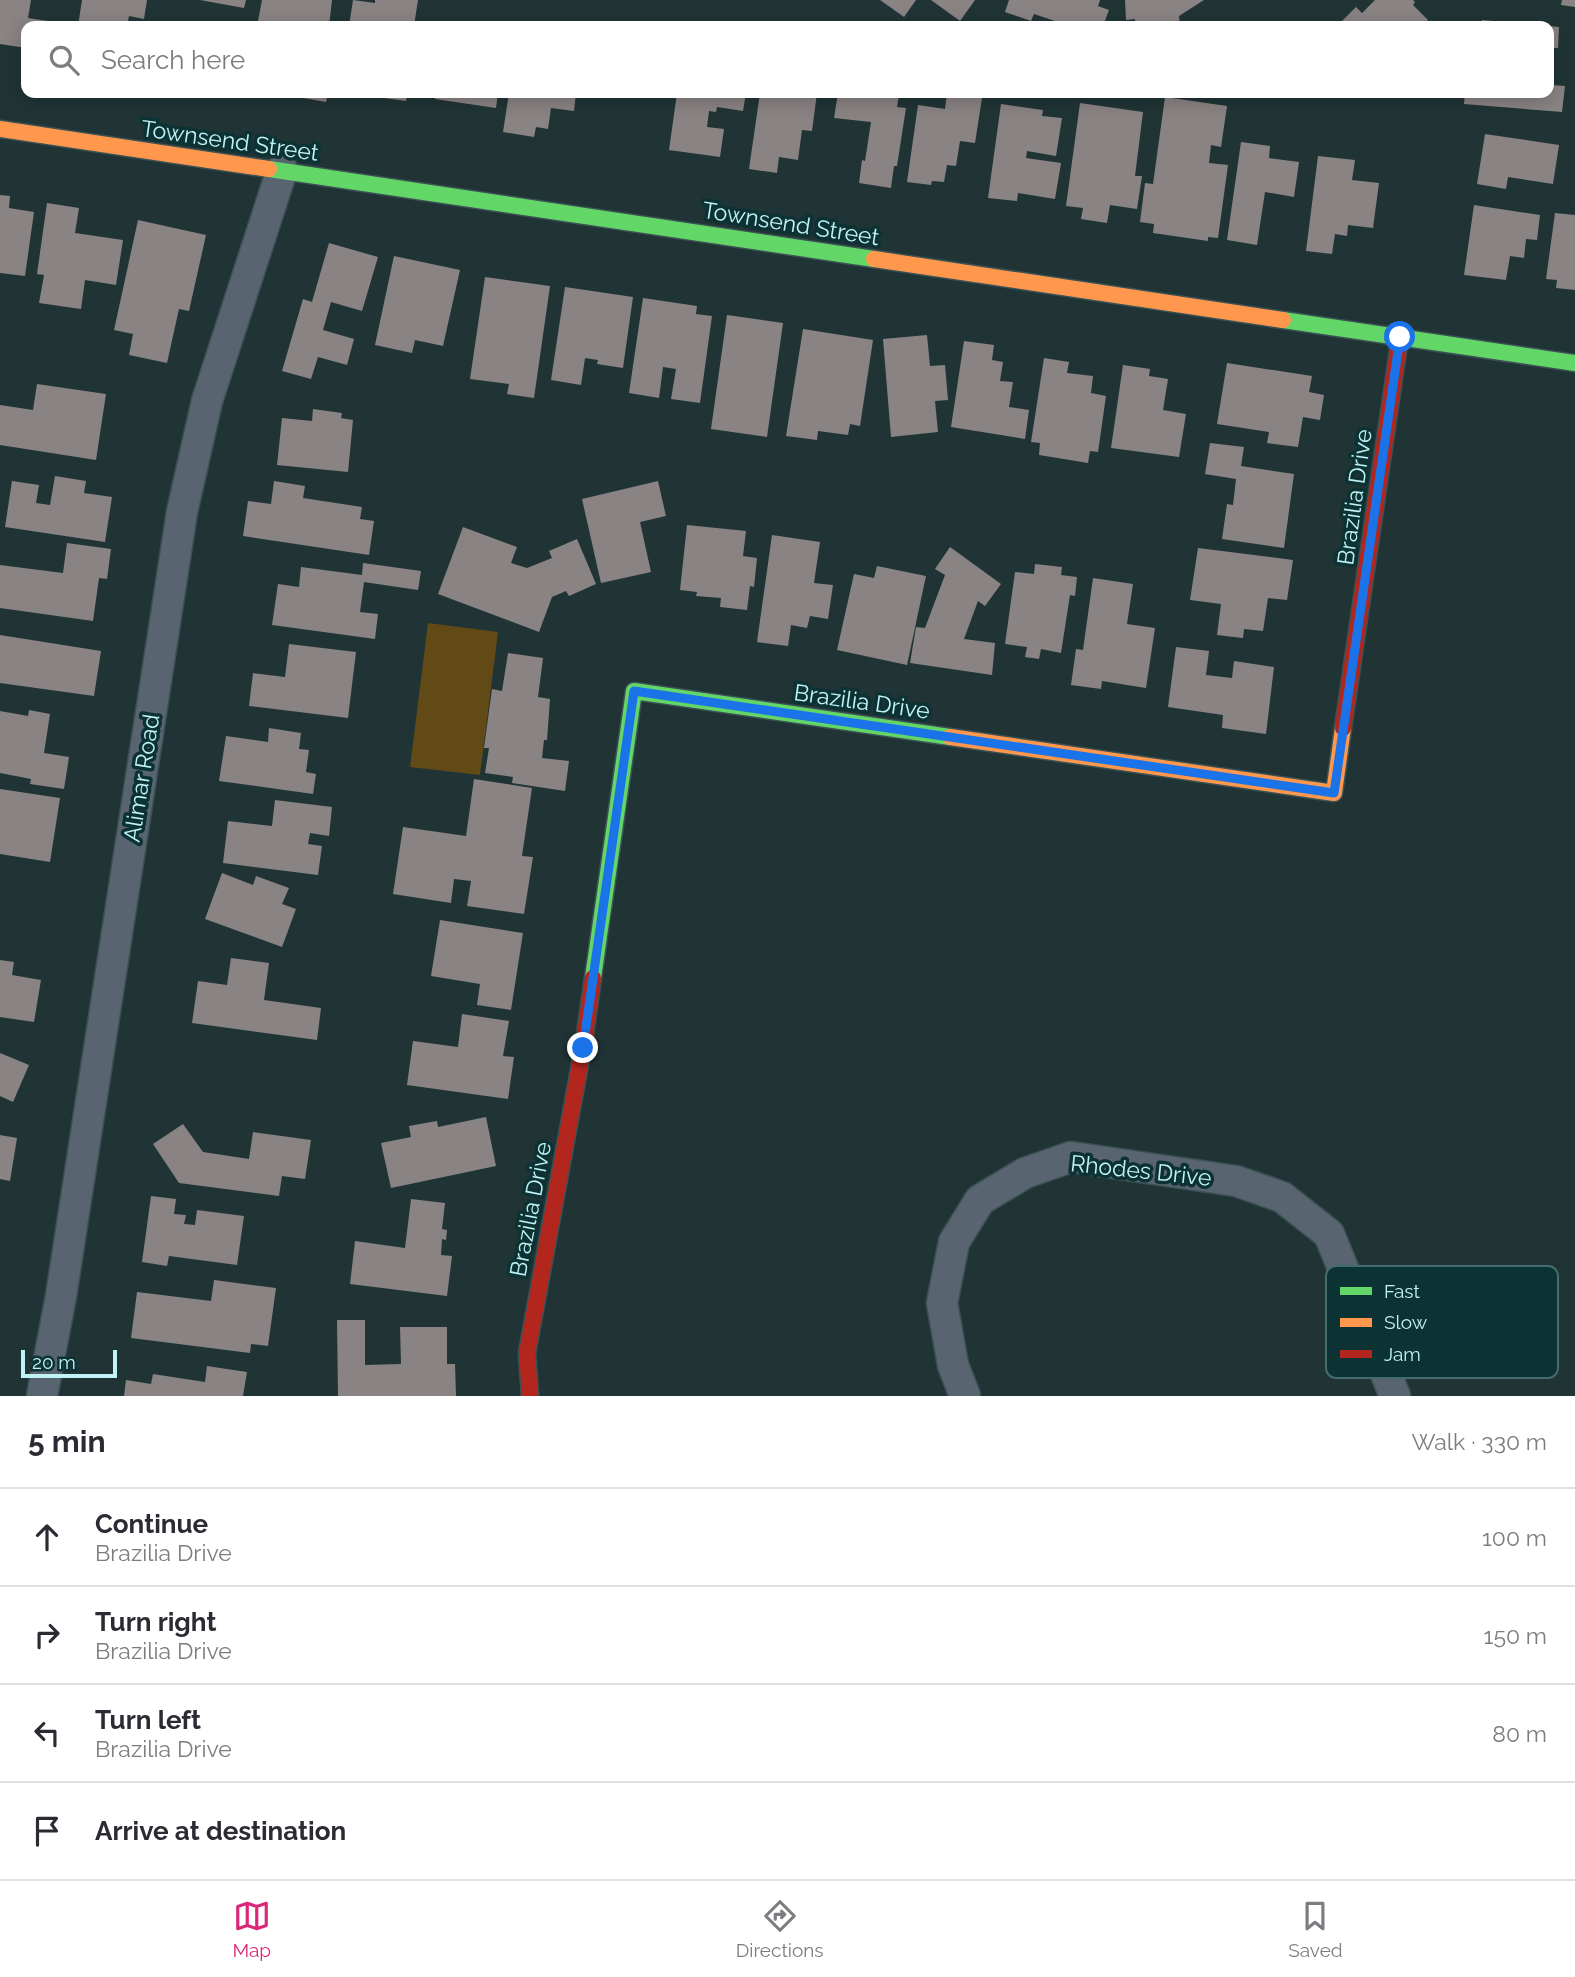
<!DOCTYPE html>
<html lang="en">
<head>
<meta charset="utf-8">
<style>
  :root { --surface:#fff; --page:#f2f2f3; --text:#2b2b33; --muted:#7c7c81; --line:#e1e1e2; --accent:#db2777 }
  body { margin:0; font-family:Raleway,sans-serif; background:var(--page); color:var(--text) }
  .scale { position:absolute; left:21px; bottom:18px; width:96px; box-sizing:border-box; padding-left:7px; border:4px solid #c0f3f5; border-top:0; font-size:19px; line-height:24px; white-space:nowrap; color:#c0f3f5; -webkit-text-stroke:5px #0d3233; paint-order:stroke }
  .stop { position:absolute; width:21px; height:21px; margin:-16px; border:5px solid #1a73e8; border-radius:50%; background:#fff }
  .stop.end { background:#1a73e8; border-color:#fff; box-shadow:0 2px 7px #0008 }
  .list { margin:0; padding:0; list-style:none }
  h2 { display:flex; justify-content:space-between; align-items:center; height:91px; margin:0; padding:0 28px; font-size:30px }
  h2 small { font-size:23px; font-weight:400; color:var(--muted) }
  .list li { display:grid; grid-template-columns:46px 1fr auto; gap:21px; align-items:center; box-sizing:border-box; height:98px; padding:0 28px; border-top:2px solid var(--line) }
  .list b { display:block; font-size:26px; white-space:nowrap }
  .list p { margin:0; font-size:23px; white-space:nowrap; color:var(--muted) }
  .list em { font-size:23px; font-style:normal; color:var(--muted) }
  .icon { flex:none; width:38px; height:38px; fill:none; stroke:currentColor; stroke-width:2; stroke-linecap:round; stroke-linejoin:round }
  .map { position:relative; flex:none; width:1575px; height:1396px; overflow:hidden }
  .search { position:absolute; background:var(--surface); box-shadow:0 4px 18px #0003; left:21px; right:21px; top:21px; height:77px; display:flex; align-items:center; gap:18px; box-sizing:border-box; padding:0 24px; border-radius:14px; color:var(--muted); font-size:26px }
  .sheet { height:483px; background:var(--surface) }
  nav { display:flex; justify-content:space-around; align-items:center; box-sizing:border-box; height:98px; border-top:2px solid var(--line); background:var(--surface); font-size:19px; color:var(--muted) }
  nav a { display:grid; justify-items:center; gap:4px }
  nav .on { color:var(--accent) }
  .map>svg:first-child { display:block }
  .green { fill:#614a16 }
  .building { fill:#8a8384 }
  .lines { fill:none; stroke-linecap:round; stroke-linejoin:round }
  .street-casing { stroke:#3b5153; stroke-width:33 }
  .fast-casing { stroke:#3b5153; stroke-width:19 }
  .slow-casing { stroke:#3b5153; stroke-width:19 }
  .jam-casing { stroke:#3b5153; stroke-width:19 }
  .street { stroke:#596471; stroke-width:30 }
  .fast { stroke:#63d668; stroke-width:16 }
  .slow { stroke:#ff974d; stroke-width:16 }
  .jam { stroke:#b3261e; stroke-width:16 }
  .route { stroke:#1a73e8; stroke-width:9 }
  .labels { text-anchor:middle; dominant-baseline:central; stroke-width:7; stroke-linejoin:round; paint-order:stroke }
  .street-label { font-size:23px; fill:#c0f3f5; stroke:#0d3233 }
  .key { fill:#0d3233; stroke:#436c6d; stroke-width:2 }
  .key-label { font-size:19px; fill:#c0f3f5 }
</style>
</head>
<body>
<div class="map">
<svg width="1575" height="1396" viewBox="0 0 1575 1396">
  <rect width="100%" height="100%" fill="#203436"/>
  <polygon class="green" points="428,623 498,632 480,775 410,767"/>
  <g class="building">
    <polygon points="0,0 31,0 28,18 55,22 55,26 26,26 26,48 0,44"/>
    <polygon points="82,0 147,0 144,19 129,16 127,26 78,26"/>
    <polygon points="200,0 246,0 244,8"/>
    <polygon points="262,0 332,0 329,26 254,26 255,21 258,21"/>
    <polygon points="353,0 375,3 375,0 418,0 414,26 349,26"/>
    <polygon points="880,0 916,0 904,17"/>
    <polygon points="931,0 975,0 960,21"/>
    <polygon points="1009,0 1100,0 1098,6 1109,10 1103,26 1070,26 1034,14 1031,21 1005,12"/>
    <polygon points="1125,0 1204,0 1179,16 1180,26 1135,26 1135,19 1126,20"/>
    <polygon points="1375,0 1413,0 1415,2 1413,5 1428,20 1424,24 1426,26 1337,26 1356,7 1362,13"/>
    <polygon points="1562,0 1575,0 1575,7 1561,5"/>
    <polygon points="1482,20 1529,24 1529,26 1482,26"/>
    <polygon points="1549,26 1559,27 1558,48 1549,48"/>
    <polygon points="1549,64 1553,64 1551,85 1565,86 1562,112 1464,104 1465,93 1549,93"/>
    <polygon points="275,93 328,93 326,102"/>
    <polygon points="369,93 408,93 406,101 368,96"/>
    <polygon points="436,93 498,93 496,108 435,99"/>
    <polygon points="509,93 576,93 574,111 551,108 548,129 536,127 534,137 503,132"/>
    <polygon points="677,93 746,93 743,111 717,107 716,112 709,111 707,127 724,129 720,157 669,150"/>
    <polygon points="760,93 817,93 812,131 802,130 798,160 779,157 777,173 749,169"/>
    <polygon points="838,93 899,94 897,107 906,108 897,166 894,166 891,188 859,183 862,160 865,161 871,122 834,118"/>
    <polygon points="947,93 982,98 975,143 960,141 956,166 947,165 944,182 932,181 931,185 907,182 918,105 945,109"/>
    <polygon points="1165,97 1227,106 1221,147 1211,145 1209,163 1228,165 1218,238 1208,237 1208,241 1153,233 1154,224 1140,222 1145,183 1153,184"/>
    <polygon points="1080,103 1143,112 1135,176 1142,176 1137,209 1110,205 1107,223 1081,219 1083,208 1066,206"/>
    <polygon points="1001,104 1043,110 1042,116 1062,118 1056,156 1027,151 1026,158 1061,163 1055,199 1018,193 1017,201 988,198"/>
    <polygon points="1485,134 1559,145 1553,184 1508,177 1506,189 1477,184"/>
    <polygon points="1241,142 1270,146 1269,158 1299,162 1294,197 1265,192 1257,245 1227,240"/>
    <polygon points="1318,156 1355,160 1352,180 1379,183 1373,228 1348,225 1347,236 1335,234 1332,254 1306,251"/>
    <polygon points="0,195 10,196 9,208 34,212 25,276 0,273"/>
    <polygon points="47,203 79,208 75,233 123,240 116,285 85,280 81,309 39,303 44,275 37,274"/>
    <polygon points="1474,205 1540,215 1537,240 1526,239 1524,258 1510,256 1506,280 1464,275"/>
    <polygon points="1555,213 1575,215 1575,290 1556,288 1557,280 1546,279"/>
    <polygon points="138,220 206,235 189,311 179,309 167,363 129,355 133,334 114,330"/>
    <polygon points="329,243 378,257 362,311 331,302 323,330 354,339 347,365 318,357 311,379 282,371 303,299 312,302"/>
    <polygon points="394,256 460,270 443,346 415,340 412,353 375,345"/>
    <polygon points="485,277 550,286 534,398 507,394 509,384 470,379"/>
    <polygon points="565,287 633,297 623,368 597,364 598,360 585,358 581,385 551,380"/>
    <polygon points="643,298 697,306 696,314 712,316 700,403 671,399 676,369 663,367 659,398 629,393"/>
    <polygon points="727,315 783,323 767,437 711,429"/>
    <polygon points="803,329 873,340 860,426 850,424 848,435 818,431 817,440 786,436"/>
    <polygon points="927,335 930,366 945,365 948,400 935,401 938,432 891,437 883,339"/>
    <polygon points="964,341 994,345 992,360 1003,362 1000,381 1013,382 1009,407 1029,410 1025,439 951,427"/>
    <polygon points="1044,358 1069,362 1067,373 1093,376 1091,393 1106,396 1098,452 1090,451 1088,463 1039,455 1040,443 1031,442"/>
    <polygon points="1227,363 1312,376 1309,392 1324,395 1320,420 1303,417 1298,447 1267,443 1269,432 1217,424"/>
    <polygon points="1123,365 1150,369 1149,376 1168,379 1163,410 1186,414 1179,457 1111,448"/>
    <polygon points="37,384 106,394 96,460 0,445 0,405 33,410"/>
    <polygon points="313,409 342,413 341,418 353,420 348,472 277,465 282,418 312,421"/>
    <polygon points="1210,443 1244,447 1241,466 1294,474 1284,548 1222,539 1227,504 1233,505 1236,479 1205,474"/>
    <polygon points="55,476 86,481 84,493 112,497 105,542 5,527 12,481 39,485 36,503 50,505"/>
    <polygon points="274,481 305,486 303,498 362,507 360,519 374,521 369,555 243,536 248,501 271,504"/>
    <polygon points="658,481 666,516 640,522 651,572 601,583 582,499"/>
    <polygon points="687,525 746,531 743,556 757,558 754,587 750,586 747,610 720,607 721,598 696,596 697,592 680,590"/>
    <polygon points="463,527 517,547 511,563 527,568 552,558 549,551 577,539 596,584 569,596 566,591 552,597 539,632 438,594"/>
    <polygon points="772,535 820,542 814,583 833,585 828,619 810,616 807,628 791,625 788,646 757,642"/>
    <polygon points="67,543 111,549 107,579 99,578 93,621 0,608 0,565 63,573"/>
    <polygon points="950,547 1001,584 985,606 978,601 964,639 995,643 992,675 910,663 916,627 925,628 945,575 935,569"/>
    <polygon points="1198,548 1293,560 1287,600 1268,598 1263,631 1244,629 1243,638 1217,635 1221,604 1190,600"/>
    <polygon points="363,563 421,571 418,590 364,582 360,612 378,614 375,639 272,625 278,584 299,587 301,567 362,575"/>
    <polygon points="1035,564 1062,567 1061,575 1077,577 1075,596 1070,595 1061,653 1041,649 1039,659 1025,657 1027,647 1005,644 1015,572 1034,574"/>
    <polygon points="877,566 926,576 907,665 837,650 854,574 874,578"/>
    <polygon points="1093,578 1133,584 1127,624 1155,628 1146,688 1102,681 1101,689 1071,685 1076,649 1083,650"/>
    <polygon points="0,635 101,651 94,696 0,683"/>
    <polygon points="289,644 356,652 348,718 249,706 253,673 285,677"/>
    <polygon points="1176,647 1209,651 1206,675 1232,678 1234,661 1274,667 1266,734 1222,728 1223,715 1168,707"/>
    <polygon points="508,653 543,658 538,697 550,699 547,740 544,740 542,758 569,761 565,791 512,783 513,777 485,773 489,748 484,748 492,689 502,691"/>
    <polygon points="29,710 50,714 44,753 69,757 64,789 30,784 31,779 0,773 0,711 28,716"/>
    <polygon points="269,728 301,733 299,749 309,750 306,772 316,774 313,794 219,781 226,736 268,742"/>
    <polygon points="474,779 532,788 522,856 533,857 524,914 467,906 471,881 454,879 451,903 393,894 403,827 466,836"/>
    <polygon points="0,789 60,798 50,862 0,854"/>
    <polygon points="275,800 332,807 329,836 310,833 308,844 322,846 318,875 223,863 228,821 272,826"/>
    <polygon points="222,873 253,885 256,876 289,888 282,904 296,909 282,947 205,919"/>
    <polygon points="440,920 523,933 511,1010 477,1005 480,984 431,976"/>
    <polygon points="231,958 269,963 264,1000 321,1008 317,1040 192,1023 198,981 227,985"/>
    <polygon points="0,960 14,962 12,975 41,980 34,1022 0,1017"/>
    <polygon points="462,1014 509,1021 503,1056 514,1057 508,1099 407,1085 413,1041 458,1047"/>
    <polygon points="0,1053 29,1065 13,1102 0,1096"/>
    <polygon points="486,1117 496,1166 391,1188 381,1143 411,1137 409,1126 437,1121 438,1127"/>
    <polygon points="183,1124 203,1152 249,1159 253,1132 311,1140 305,1179 282,1176 279,1196 179,1183 153,1144"/>
    <polygon points="0,1135 17,1138 10,1181 0,1179"/>
    <polygon points="151,1196 176,1199 174,1214 186,1215 184,1224 195,1225 197,1210 244,1216 237,1265 169,1256 167,1266 142,1262"/>
    <polygon points="411,1199 445,1203 442,1229 447,1230 446,1240 442,1239 441,1255 452,1256 447,1296 350,1284 355,1241 405,1248"/>
    <polygon points="214,1280 276,1288 268,1346 251,1344 250,1353 131,1338 137,1292 211,1301"/>
    <polygon points="337,1320 365,1320 365,1365 401,1364 400,1327 447,1327 447,1364 455,1364 456,1396 338,1396"/>
    <polygon points="207,1366 247,1372 243,1396 124,1396 126,1380 151,1384 153,1374 205,1382"/>
  </g>
  <g class="lines">
    <defs>
      <g id="street">
        <polyline points="42,1396 61,1296 182,512 207,401 282,170"/>
        <polyline points="965,1396 953,1365 942,1303 954,1242 980,1200 1025,1173 1071,1157 1236,1181 1282,1197 1329,1234 1395,1396"/>
      </g>
      <g id="fast">
        <polyline points="269,169 874,259"/>
        <polyline points="1283,320 1575,363"/>
        <polyline points="593,978 634,691 950,737"/>
      </g>
      <g id="slow">
        <polyline points="0,129 269,169"/>
        <polyline points="874,259 1283,320"/>
        <polyline points="950,737 1334,793 1343,728"/>
      </g>
      <g id="jam">
        <polyline points="1343,728 1400,337"/>
        <polyline points="530,1396 527,1353 583,1048 593,978"/>
      </g>
    </defs>
    <use href="#street" class="street-casing"/>
    <use href="#fast" class="fast-casing"/>
    <use href="#slow" class="slow-casing"/>
    <use href="#jam" class="jam-casing"/>
    <use href="#street" class="street"/>
    <use href="#fast" class="fast"/>
    <use href="#slow" class="slow"/>
    <use href="#jam" class="jam"/>
  </g>
  <g class="lines">
    <polyline class="route" points="583,1048 634,691 1334,793 1400,337"/>
  </g>
  <g class="labels">
    <g class="street-label">
      <text transform="translate(230 140) rotate(8)">Townsend Street</text>
      <text transform="translate(791 223) rotate(9)">Townsend Street</text>
      <text transform="translate(1354 497) rotate(-82)">Brazilia Drive</text>
      <text transform="translate(862 701) rotate(8)">Brazilia Drive</text>
      <text transform="translate(141 778) rotate(-81)">Alimar Road</text>
      <text transform="translate(1141 1170) rotate(6)">Rhodes Drive</text>
      <text transform="translate(530 1209) rotate(-79)">Brazilia Drive</text>
    </g>
  </g>
  <rect x="1326" y="1266" width="232" height="112" rx="10" class="key"/>
  <rect x="1340" y="1287" width="32" height="8" fill="#63d668"/>
  <rect x="1340" y="1318" width="32" height="9" fill="#ff974d"/>
  <rect x="1340" y="1350" width="32" height="8" fill="#b3261e"/>
  <g class="key-label">
    <text x="1384" y="1298">Fast</text>
    <text x="1384" y="1329">Slow</text>
    <text x="1384" y="1361">Jam</text>
  </g>
</svg>
<div class="scale">20 m</div>
<div class="stop" style="left:1400px;top:337px"></div>
<div class="stop end" style="left:583px;top:1048px"></div>
<div class="search"><svg class="icon" aria-label="search" viewBox="0 0 24 24"><circle cx="10" cy="10" r="6"/><path d="M15 15l6 6"/></svg>Search here</div>
</div>
<section class="sheet">
<h2>5 min<small>Walk · 330 m</small></h2>
<ul class="list">
<li><svg class="icon" aria-label="ahead" viewBox="0 0 24 24"><path d="M12 20V5M6 11l6-6 6 6"/></svg><div><b>Continue</b><p>Brazilia Drive</p></div><em>100 m</em></li>
<li><svg class="icon" aria-label="right" viewBox="0 0 24 24"><path d="M7 20v-9h11M14 6l5 5-5 5"/></svg><div><b>Turn right</b><p>Brazilia Drive</p></div><em>150 m</em></li>
<li><svg class="icon" aria-label="left" viewBox="0 0 24 24"><path d="M17 20v-9H6M10 6l-5 5 5 5"/></svg><div><b>Turn left</b><p>Brazilia Drive</p></div><em>80 m</em></li>
<li><svg class="icon" aria-label="arrive" viewBox="0 0 24 24"><path d="M6 21V4h12l-3 4 3 4H6"/></svg><div><b>Arrive at destination</b></div></li>
</ul>
</section>
<nav>
<a class="on"><svg class="icon" aria-label="map" viewBox="0 0 24 24"><path d="M3 6l6-2 6 2 6-2v14l-6 2-6-2-6 2zM9 4v14M15 6v14"/></svg>Map</a>
<a><svg class="icon" aria-label="directions" viewBox="0 0 24 24"><path d="M12 3l9 9-9 9-9-9zM9 14v-3h6M13 9l2 2-2 2"/></svg>Directions</a>
<a><svg class="icon" aria-label="saved" viewBox="0 0 24 24"><path d="M7 4h10v16l-5-4-5 4z"/></svg>Saved</a>
</nav>
</body>
</html>
